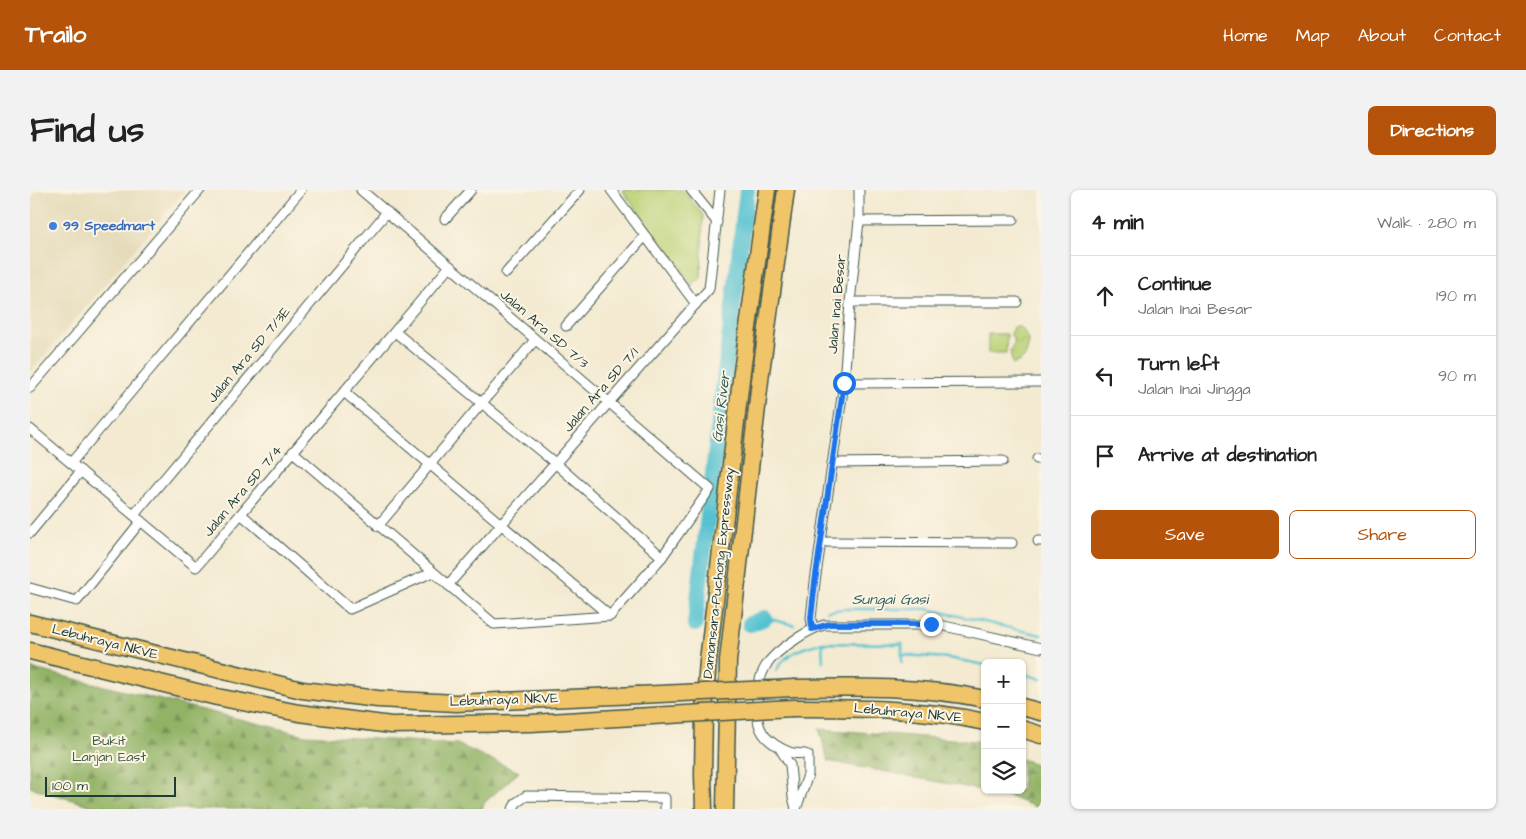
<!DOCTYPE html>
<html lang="en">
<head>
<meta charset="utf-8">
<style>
  :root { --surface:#fff; --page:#f2f2f2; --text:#222; --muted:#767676; --line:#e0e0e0; --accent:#b45309 }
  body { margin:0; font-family:"Architects Daughter",sans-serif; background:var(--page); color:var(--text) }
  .controls { position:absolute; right:15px; bottom:15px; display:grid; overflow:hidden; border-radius:8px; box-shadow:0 1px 4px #0004 }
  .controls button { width:45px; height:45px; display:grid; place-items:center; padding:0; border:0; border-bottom:1px solid var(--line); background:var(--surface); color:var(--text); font:25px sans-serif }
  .scale { position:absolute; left:15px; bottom:12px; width:131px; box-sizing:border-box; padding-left:5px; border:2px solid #1f3d34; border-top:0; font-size:14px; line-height:18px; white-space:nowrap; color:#1f3d34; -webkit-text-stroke:4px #fcf5e5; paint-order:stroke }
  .stop { position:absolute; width:15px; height:15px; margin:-11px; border:4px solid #1a73e8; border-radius:50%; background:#fff }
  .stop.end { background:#1a73e8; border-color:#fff; box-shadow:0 1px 5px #0008 }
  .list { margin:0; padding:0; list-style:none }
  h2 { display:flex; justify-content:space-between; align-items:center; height:65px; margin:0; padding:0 20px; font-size:21px }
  h2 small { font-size:16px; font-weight:400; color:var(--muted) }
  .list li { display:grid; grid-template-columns:32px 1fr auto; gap:15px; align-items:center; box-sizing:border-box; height:80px; padding:0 20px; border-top:1px solid var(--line) }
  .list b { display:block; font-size:19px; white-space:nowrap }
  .list p { margin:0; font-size:16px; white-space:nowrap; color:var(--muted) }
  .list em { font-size:16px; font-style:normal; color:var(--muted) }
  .actions { display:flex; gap:10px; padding:15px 20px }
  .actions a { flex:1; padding:11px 0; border:1px solid var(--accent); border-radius:8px; text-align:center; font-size:18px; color:var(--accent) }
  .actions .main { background:var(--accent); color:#fff }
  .icon { flex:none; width:28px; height:28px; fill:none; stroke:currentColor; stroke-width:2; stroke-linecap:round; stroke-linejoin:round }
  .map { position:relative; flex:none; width:1011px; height:619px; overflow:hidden; border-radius:8px }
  header { display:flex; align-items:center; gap:30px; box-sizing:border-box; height:70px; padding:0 25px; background:var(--accent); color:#fff }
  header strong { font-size:24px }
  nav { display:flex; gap:28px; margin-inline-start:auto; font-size:18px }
  .intro { display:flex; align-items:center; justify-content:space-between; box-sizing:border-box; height:120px; padding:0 30px }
  h1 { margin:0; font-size:35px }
  .button { padding:12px 22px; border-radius:8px; background:var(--accent); color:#fff; font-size:18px; font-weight:700 }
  main { display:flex; gap:30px; padding:0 30px }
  aside { flex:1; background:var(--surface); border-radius:8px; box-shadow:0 1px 4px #0004 }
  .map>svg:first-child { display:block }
  .built { fill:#e5dbba }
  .grass { fill:#b9d175; stroke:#6c8754 }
  .forest { fill:url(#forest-firs); stroke:#58784d }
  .park { fill:url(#park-crowns); stroke:#6c8754 }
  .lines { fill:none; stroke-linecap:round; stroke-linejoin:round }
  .stream { stroke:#57c2d1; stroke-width:2.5 }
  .river { stroke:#57c2d1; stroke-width:16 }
  .street-casing { stroke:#3f574c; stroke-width:11 }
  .highway-casing { stroke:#3f574c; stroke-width:19 }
  .street { stroke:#fff; stroke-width:9 }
  .highway { stroke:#f0c469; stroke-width:16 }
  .highway-bridge-casing { stroke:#3f574c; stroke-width:19; stroke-linecap:butt }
  .highway-bridge { stroke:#f0c469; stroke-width:16 }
  .route { stroke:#1a73e8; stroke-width:6 }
  .shop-dot { fill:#3f7fe0; stroke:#fcf5e5; stroke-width:2 }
  .labels { text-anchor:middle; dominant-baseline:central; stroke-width:4; stroke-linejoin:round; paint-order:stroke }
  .shop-label { font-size:14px; font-weight:bold; fill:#366cbe; stroke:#fcf5e5; text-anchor:start }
  .street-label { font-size:14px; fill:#1f3d34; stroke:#fcf5e5 }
  .park-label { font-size:14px; fill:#3e5b41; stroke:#fcf5e5 }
  .water-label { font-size:15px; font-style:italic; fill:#2d5e5b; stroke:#fcf5e5 }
</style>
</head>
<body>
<header>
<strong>Trailo</strong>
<nav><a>Home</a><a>Map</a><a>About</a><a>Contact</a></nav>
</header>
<div class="intro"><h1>Find us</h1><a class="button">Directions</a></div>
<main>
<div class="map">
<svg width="1011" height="619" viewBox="0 0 1011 619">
  <defs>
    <pattern id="forest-firs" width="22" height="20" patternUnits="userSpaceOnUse" patternTransform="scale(1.25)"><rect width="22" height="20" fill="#92b366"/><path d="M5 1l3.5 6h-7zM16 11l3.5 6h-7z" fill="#779355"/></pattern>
    <pattern id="park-crowns" width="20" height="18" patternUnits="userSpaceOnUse" patternTransform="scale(1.25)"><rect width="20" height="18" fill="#b9d175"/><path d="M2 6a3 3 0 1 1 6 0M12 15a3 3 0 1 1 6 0" fill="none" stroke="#9fb466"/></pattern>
  </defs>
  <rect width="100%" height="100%" fill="#fcf5e5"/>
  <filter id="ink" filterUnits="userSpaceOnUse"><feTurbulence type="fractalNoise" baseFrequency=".02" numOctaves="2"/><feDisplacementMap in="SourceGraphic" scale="10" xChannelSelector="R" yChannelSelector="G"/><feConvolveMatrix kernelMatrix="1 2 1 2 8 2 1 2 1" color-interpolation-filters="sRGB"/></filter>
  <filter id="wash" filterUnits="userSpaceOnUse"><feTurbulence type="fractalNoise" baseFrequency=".0096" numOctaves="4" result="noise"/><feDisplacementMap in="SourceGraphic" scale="20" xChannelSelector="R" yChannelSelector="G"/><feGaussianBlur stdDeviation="1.12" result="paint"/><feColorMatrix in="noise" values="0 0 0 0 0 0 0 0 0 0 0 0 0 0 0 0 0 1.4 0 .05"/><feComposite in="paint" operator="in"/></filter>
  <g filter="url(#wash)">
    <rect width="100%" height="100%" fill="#f3ead1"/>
    <polygon class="built" points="7,0 155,0 0,183 0,8"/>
    <g class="grass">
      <polygon points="592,0 653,0 673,25 671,88 662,95"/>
      <polygon points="958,144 977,144 976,163 958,163"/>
    </g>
    <g class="forest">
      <polygon points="0,478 275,545 427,554 489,582 454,613 452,619 72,619 0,597"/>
      <polygon points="789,539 947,551 955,554 955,600 992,600 992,569 1011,576 1011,619 972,604 798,571"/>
    </g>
    <polygon class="park" points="988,136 994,141 999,153 995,167 983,175 980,161 985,153 981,144 983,137"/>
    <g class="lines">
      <g class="stream">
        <polyline points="797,421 814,419 898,419 1011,445"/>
        <polyline points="735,428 764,435"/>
        <polyline points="792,453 793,472"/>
        <polyline points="872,465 918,468 955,475"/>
        <path d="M 746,481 C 755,463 773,457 792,453 L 872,454 L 872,473"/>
        <polyline points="992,483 1011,489"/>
      </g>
      <g class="river">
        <polyline points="665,434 717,0"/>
        <polyline points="720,434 735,428"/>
      </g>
    </g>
  </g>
  <g filter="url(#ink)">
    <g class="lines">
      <defs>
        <g id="street">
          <polyline points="581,0 666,114"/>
          <polyline points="661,0 687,32"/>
          <polyline points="415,29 441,0"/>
          <polyline points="829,31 983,30"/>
          <polyline points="476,83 550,0"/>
          <polyline points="820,112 987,112"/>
          <polyline points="536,136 615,46"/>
          <polyline points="365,142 525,273 632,367"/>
          <polyline points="814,193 1011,192"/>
          <polyline points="0,198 170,0"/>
          <polyline points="314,202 580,426"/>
          <polyline points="0,239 166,377 420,76"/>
          <polyline points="263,262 464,434 580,426 632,367 680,299 331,0"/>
          <polyline points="1007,269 1011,269"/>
          <polyline points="41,273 271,0"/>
          <polyline points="802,273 973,271"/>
          <polyline points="211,324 320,419 403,382"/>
          <polyline points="104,325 357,22"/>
          <polyline points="348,336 505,150"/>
          <polyline points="0,343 51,281"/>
          <polyline points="1008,351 1011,351"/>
          <polyline points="791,352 982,353"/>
          <polyline points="418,395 679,99 690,0"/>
          <polyline points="0,398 47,411 111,331"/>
          <polyline points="783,439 781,428 785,392 814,193 820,112 829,31 829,0"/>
          <polyline points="749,557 760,575 763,607 766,619"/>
          <polyline points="483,619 486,613 496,606 635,608 635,619"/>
          <path d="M 766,619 L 778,585 L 778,565 C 773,563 768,564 763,563 C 755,561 746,556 739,550 C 728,541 727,528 727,515 C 727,480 738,467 766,449 C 775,443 783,438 794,435 L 910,435 L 1011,458"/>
        </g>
        <g id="highway">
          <polyline points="0,433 272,500 348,509 426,513 607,505"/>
          <polyline points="0,461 187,507 269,523 361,535 501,533 604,527"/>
          <path d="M 765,498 C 829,497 892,496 955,509"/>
          <polyline points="992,517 1011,522"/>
          <path d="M 763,518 C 827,518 892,518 955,532"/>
          <polyline points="992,539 1011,545"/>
          <polyline points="674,619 673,585 674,521 678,471 712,181 737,0"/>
          <polyline points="695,619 698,471 731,182 756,0"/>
        </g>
      </defs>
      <use href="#street" class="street-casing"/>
      <use href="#highway" class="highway-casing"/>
      <use href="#street" class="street"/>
      <use href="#highway" class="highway"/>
      <defs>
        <g id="highway-bridge">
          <polyline points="607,505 765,498"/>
          <polyline points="604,527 763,518"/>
        </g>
      </defs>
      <use href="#highway-bridge" class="highway-bridge-casing"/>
      <use href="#highway-bridge" class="highway-bridge"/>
    </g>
  </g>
  <g class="lines" filter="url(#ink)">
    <polyline class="route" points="814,193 785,392 781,428 782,439 800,434 901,434"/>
  </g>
  <circle class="shop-dot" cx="23" cy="36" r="5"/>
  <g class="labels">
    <g class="shop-label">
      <text x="33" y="36">99 Speedmart</text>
    </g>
    <g class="street-label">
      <text transform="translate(807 114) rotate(-85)">Jalan Inai Besar</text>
      <text transform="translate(514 139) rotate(41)">Jalan Ara SD 7/3</text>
      <text transform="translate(219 165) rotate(-50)">Jalan Ara SD 7/3E</text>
      <text transform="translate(571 200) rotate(-49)">Jalan Ara SD 7/1</text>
      <text transform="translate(213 301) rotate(-50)">Jalan Ara SD 7/4</text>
      <text transform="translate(689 383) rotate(-84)">Damansara–Puchong Expressway</text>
      <text transform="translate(75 452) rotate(14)">Lebuhraya NKVE</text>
      <text transform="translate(474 510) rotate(-2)">Lebuhraya NKVE</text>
      <text transform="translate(878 523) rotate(5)">Lebuhraya NKVE</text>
    </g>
    <g class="park-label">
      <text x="79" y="551">Bukit<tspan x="79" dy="16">Lanjan East</tspan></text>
    </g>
    <g class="water-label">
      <text transform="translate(691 217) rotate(-83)">Gasi River</text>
      <text x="860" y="409">Sungai Gasi</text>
    </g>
  </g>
</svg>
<div class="controls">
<button>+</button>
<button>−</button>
<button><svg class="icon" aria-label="layers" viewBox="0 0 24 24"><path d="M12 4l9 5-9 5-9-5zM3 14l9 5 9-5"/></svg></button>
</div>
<div class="scale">100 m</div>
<div class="stop" style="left:814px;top:193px"></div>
<div class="stop end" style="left:901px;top:434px"></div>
</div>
<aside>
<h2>4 min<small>Walk · 280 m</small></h2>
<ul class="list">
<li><svg class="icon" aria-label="ahead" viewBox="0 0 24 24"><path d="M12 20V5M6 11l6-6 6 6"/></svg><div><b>Continue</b><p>Jalan Inai Besar</p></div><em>190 m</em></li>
<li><svg class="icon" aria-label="left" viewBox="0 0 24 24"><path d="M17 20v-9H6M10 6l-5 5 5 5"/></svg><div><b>Turn left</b><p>Jalan Inai Jingga</p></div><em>90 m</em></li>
<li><svg class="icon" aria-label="arrive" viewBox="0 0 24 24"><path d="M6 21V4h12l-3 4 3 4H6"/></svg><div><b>Arrive at destination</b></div></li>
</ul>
<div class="actions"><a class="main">Save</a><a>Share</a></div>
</aside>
</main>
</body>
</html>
